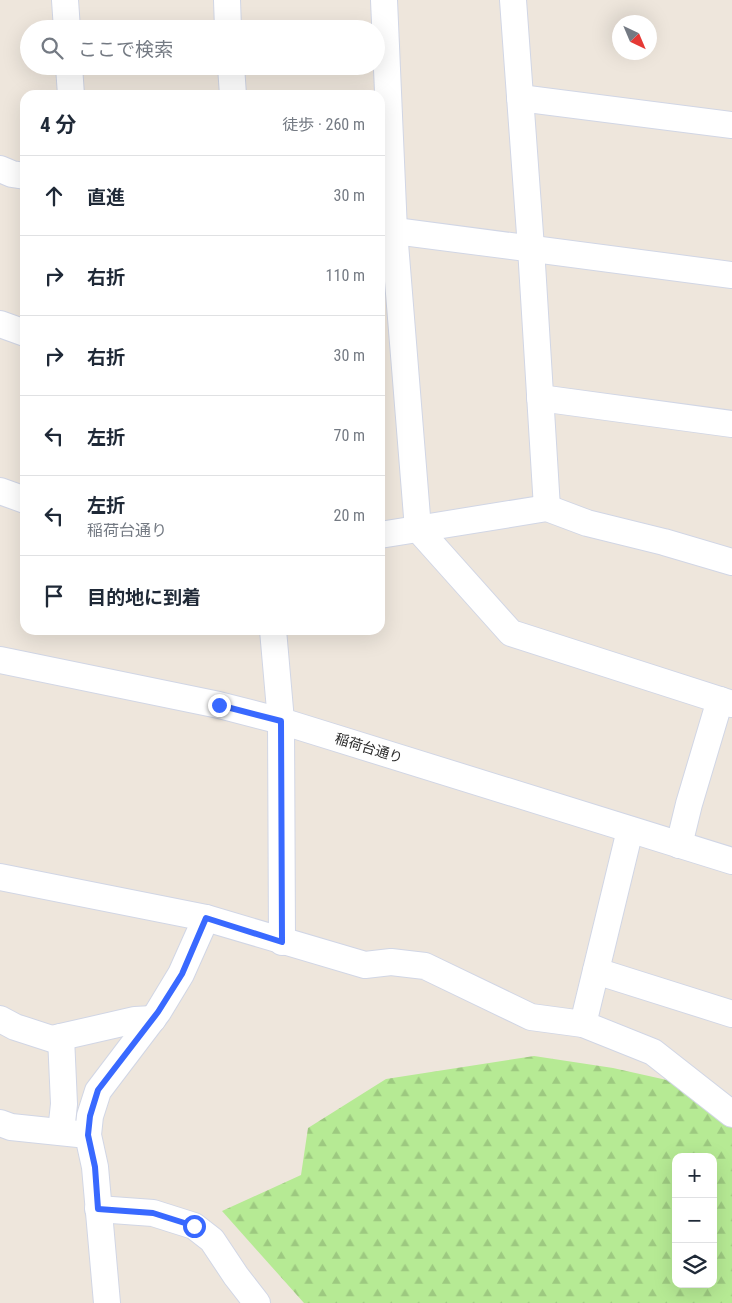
<!DOCTYPE html>
<html lang="ja">
<head>
<meta charset="utf-8">
<style>
  :root { --surface:#fff; --page:#f6f6f7; --text:#1f2937; --muted:#747a83; --line:#e0e1e3 }
  body { margin:0; font-family:"Roboto Condensed","Noto Sans JP",sans-serif; background:var(--page); color:var(--text) }
  .controls { position:absolute; right:15px; bottom:15px; display:grid; overflow:hidden; border-radius:10px; box-shadow:0 5px 20px #0002 }
  .controls button { width:45px; height:45px; display:grid; place-items:center; padding:0; border:0; border-bottom:1px solid var(--line); background:var(--surface); color:var(--text); font:25px sans-serif }
  .compass { position:absolute; left:612px; top:15px; width:45px; height:45px; border-radius:50%; background:var(--surface); box-shadow:0 5px 20px #0002; rotate:136deg }
  .stop { position:absolute; width:15px; height:15px; margin:-11px; border:4px solid #3969ff; border-radius:50%; background:#fff }
  .stop.end { background:#3969ff; border-color:#fff; box-shadow:0 1px 5px #0008 }
  .list { margin:0; padding:0; list-style:none }
  h2 { display:flex; justify-content:space-between; align-items:center; height:65px; margin:0; padding:0 20px; font-size:21px }
  h2 small { font-size:16px; font-weight:400; color:var(--muted) }
  .list li { display:grid; grid-template-columns:32px 1fr auto; gap:15px; align-items:center; box-sizing:border-box; height:80px; padding:0 20px; border-top:1px solid var(--line) }
  .list b { display:block; font-size:19px; white-space:nowrap }
  .list p { margin:0; font-size:16px; white-space:nowrap; color:var(--muted) }
  .list em { font-size:16px; font-style:normal; color:var(--muted) }
  .icon { flex:none; width:28px; height:28px; fill:none; stroke:currentColor; stroke-width:2; stroke-linecap:round; stroke-linejoin:round }
  .map { position:relative; flex:none; width:732px; height:1303px; overflow:hidden }
  .search { position:absolute; background:var(--surface); box-shadow:0 5px 20px #0002; left:20px; top:20px; width:365px; height:55px; display:flex; align-items:center; gap:12px; box-sizing:border-box; padding:0 18px; border-radius:28px; color:var(--muted); font-size:19px }
  .panel { position:absolute; background:var(--surface); box-shadow:0 5px 20px #0002; left:20px; top:90px; width:365px; height:545px; border-radius:15px }
  .map>svg:first-child { display:block }
  .forest { fill:url(#forest-firs); fill-rule:evenodd }
  .lines { fill:none; stroke-linecap:round; stroke-linejoin:round }
  .minor-casing { stroke:#d1d6e5; stroke-width:28 }
  .minor { stroke:#fff; stroke-width:26 }
  .route { stroke:#3969ff; stroke-width:6 }
  .labels { text-anchor:middle; dominant-baseline:central; stroke-width:5; stroke-linejoin:round; paint-order:stroke }
  .street-label { font-size:14px; fill:#2b2b2b; stroke:#fff }
</style>
</head>
<body>
<div class="map">
<svg width="732" height="1303" viewBox="0 0 732 1303">
  <defs>
    <pattern id="forest-firs" width="22" height="20" patternUnits="userSpaceOnUse" patternTransform="scale(1.25)"><rect width="22" height="20" fill="#b6ea94"/><path d="M5 1l3.5 6h-7zM16 11l3.5 6h-7z" fill="#9dc980"/></pattern>
  </defs>
  <rect width="100%" height="100%" fill="#eee6dc"/>
  <path class="forest" d="M 534,1056 L 613,1068 L 698,1087 L 732,1117 L 732,1303 L 304,1303 L 222,1211 L 301,1175 L 308,1128 L 386,1079 ZM 676,1157 L 713,1157 L 713,1284 L 676,1284 Z"/>
  <g class="lines">
    <defs>
      <g id="minor">
        <polyline points="65,0 67,29"/>
        <polyline points="227,0 228,29"/>
        <polyline points="384,0 394,231 418,529 511,633 732,704"/>
        <polyline points="513,0 531,248 547,508"/>
        <polyline points="69,66 71,95"/>
        <polyline points="231,66 233,95"/>
        <polyline points="520,98 732,125"/>
        <polyline points="0,169 12,174 25,176"/>
        <polyline points="380,229 732,275"/>
        <polyline points="0,324 25,333"/>
        <polyline points="540,398 732,424"/>
        <polyline points="0,491 25,500"/>
        <polyline points="380,535 547,508 587,523 664,542 732,562"/>
        <polyline points="273,630 281,721 282,942"/>
        <polyline points="0,660 219,705 281,721 732,861"/>
        <polyline points="679,845 689,804 720,700"/>
        <polyline points="0,877 206,918 365,965 391,962 425,966 531,1017 583,1024 653,1052 732,1114"/>
        <polyline points="596,971 732,1014"/>
        <polyline points="0,1019 15,1027 52,1039 135,1020 153,1019"/>
        <polyline points="583,1024 630,830"/>
        <polyline points="61,1037 64,1104 61,1132"/>
        <polyline points="0,1123 11,1127 78,1134"/>
        <polyline points="98,1209 153,1213 194,1226 212,1240 236,1276 257,1303"/>
        <polyline points="107,1303 95,1167 88,1135 90,1116 98,1091 158,1012 181,974 206,918"/>
      </g>
    </defs>
    <use href="#minor" class="minor-casing"/>
    <use href="#minor" class="minor"/>
  </g>
  <g class="lines">
    <polyline class="route" points="194,1226 153,1213 98,1209 95,1167 88,1135 90,1116 98,1090 158,1012 182,974 206,918 282,942 281,721 219,705"/>
  </g>
  <g class="labels">
    <g class="street-label">
      <text transform="translate(369 748) rotate(17)">稲荷台通り</text>
    </g>
  </g>
</svg>
<div class="controls">
<button>+</button>
<button>−</button>
<button><svg class="icon" aria-label="layers" viewBox="0 0 24 24"><path d="M12 4l9 5-9 5-9-5zM3 14l9 5 9-5"/></svg></button>
</div>
<svg class="compass" viewBox="-18 -18 36 36"><path d="M0-13l5 13h-10z" fill="#e53935"/><path d="M0 13l5-13h-10z" fill="#747a83"/></svg>
<div class="stop" style="left:194px;top:1226px"></div>
<div class="stop end" style="left:219px;top:705px"></div>
<div class="search"><svg class="icon" aria-label="search" viewBox="0 0 24 24"><circle cx="10" cy="10" r="6"/><path d="M15 15l6 6"/></svg>ここで検索</div>
<section class="panel">
<h2>4 分<small>徒歩 · 260 m</small></h2>
<ul class="list">
<li><svg class="icon" aria-label="ahead" viewBox="0 0 24 24"><path d="M12 20V5M6 11l6-6 6 6"/></svg><div><b>直進</b></div><em>30 m</em></li>
<li><svg class="icon" aria-label="right" viewBox="0 0 24 24"><path d="M7 20v-9h11M14 6l5 5-5 5"/></svg><div><b>右折</b></div><em>110 m</em></li>
<li><svg class="icon" aria-label="right" viewBox="0 0 24 24"><path d="M7 20v-9h11M14 6l5 5-5 5"/></svg><div><b>右折</b></div><em>30 m</em></li>
<li><svg class="icon" aria-label="left" viewBox="0 0 24 24"><path d="M17 20v-9H6M10 6l-5 5 5 5"/></svg><div><b>左折</b></div><em>70 m</em></li>
<li><svg class="icon" aria-label="left" viewBox="0 0 24 24"><path d="M17 20v-9H6M10 6l-5 5 5 5"/></svg><div><b>左折</b><p>稲荷台通り</p></div><em>20 m</em></li>
<li><svg class="icon" aria-label="arrive" viewBox="0 0 24 24"><path d="M6 21V4h12l-3 4 3 4H6"/></svg><div><b>目的地に到着</b></div></li>
</ul>
</section>
</div>
</body>
</html>
